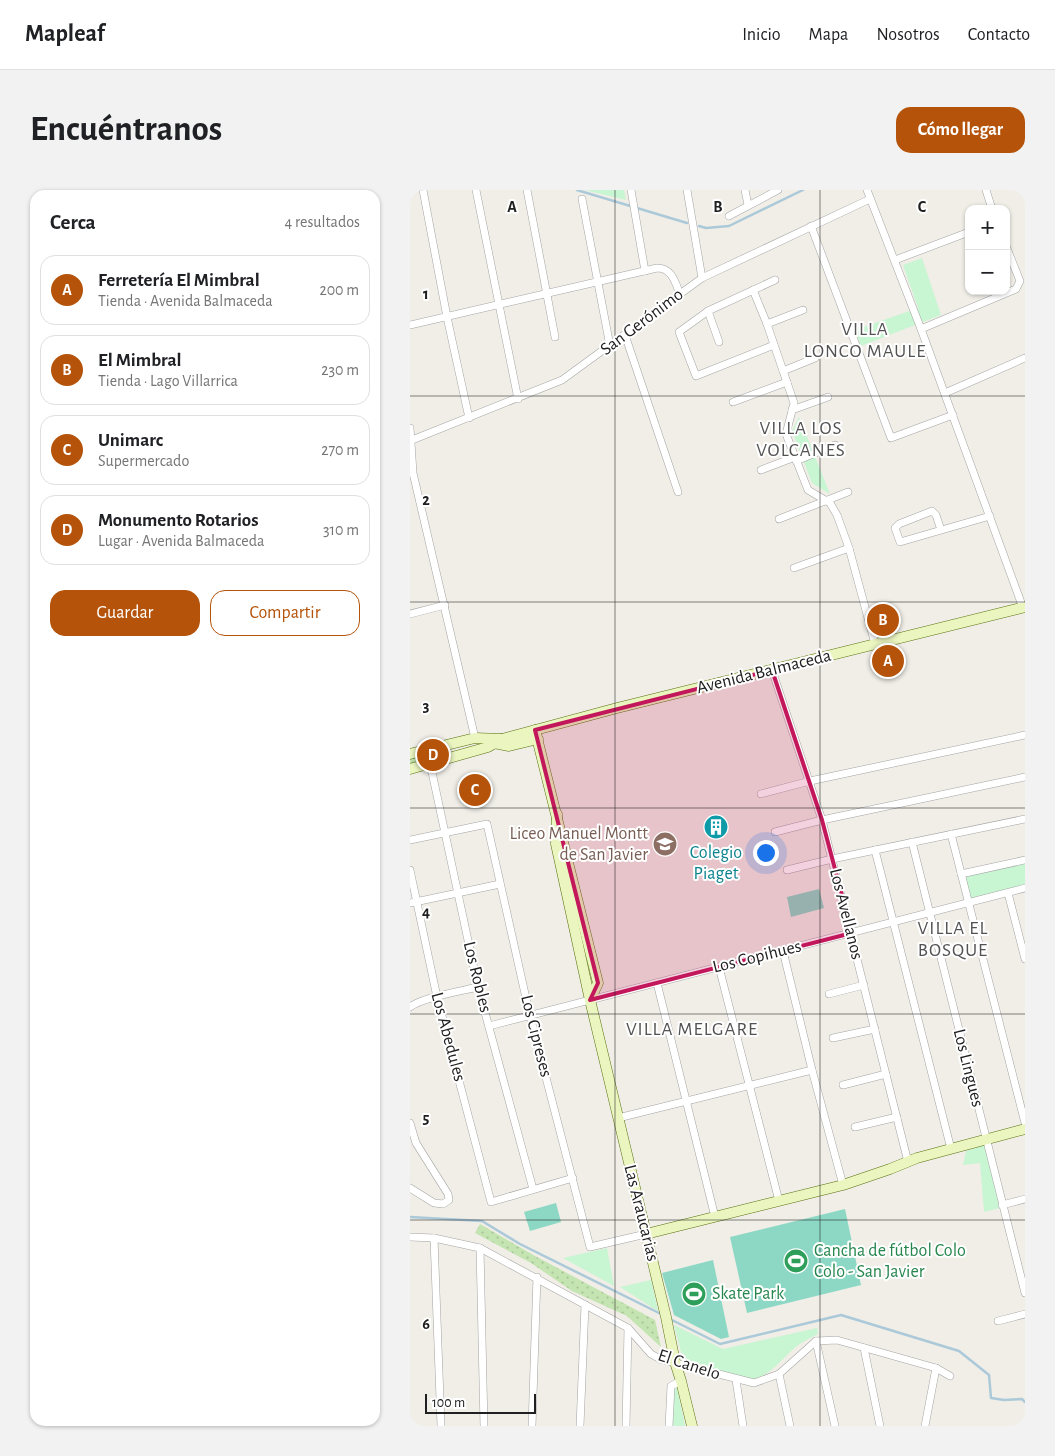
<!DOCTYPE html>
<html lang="es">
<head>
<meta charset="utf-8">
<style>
  :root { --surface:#fff; --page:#f2f2f2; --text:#202124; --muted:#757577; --line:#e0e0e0; --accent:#b45309 }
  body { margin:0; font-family:"Alegreya Sans",sans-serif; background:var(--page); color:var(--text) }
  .controls { position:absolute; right:15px; top:15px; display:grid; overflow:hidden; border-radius:10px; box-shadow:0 1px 4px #0004 }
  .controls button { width:45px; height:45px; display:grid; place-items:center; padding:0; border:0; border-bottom:1px solid var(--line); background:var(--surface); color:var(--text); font:25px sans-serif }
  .scale { position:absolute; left:15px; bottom:12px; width:111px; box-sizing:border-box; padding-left:5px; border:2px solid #202020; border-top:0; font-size:14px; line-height:18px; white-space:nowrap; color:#202020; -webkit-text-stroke:4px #fff; paint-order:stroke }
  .you { position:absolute; left:355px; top:662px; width:18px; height:18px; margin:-12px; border:4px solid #fff; border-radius:50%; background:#1a73e8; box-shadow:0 0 0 8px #1a73e833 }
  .badge { display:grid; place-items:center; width:32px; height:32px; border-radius:50%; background:var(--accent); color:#fff; font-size:16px; font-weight:700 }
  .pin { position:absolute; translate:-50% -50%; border:2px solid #fff; box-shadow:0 1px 5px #0006 }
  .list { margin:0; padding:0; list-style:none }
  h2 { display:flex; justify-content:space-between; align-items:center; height:65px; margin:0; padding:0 20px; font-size:21px }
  h2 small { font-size:16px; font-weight:400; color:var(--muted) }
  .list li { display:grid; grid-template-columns:32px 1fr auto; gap:15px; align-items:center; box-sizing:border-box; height:70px; margin:0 10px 10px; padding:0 10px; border:1px solid var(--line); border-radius:15px }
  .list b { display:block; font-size:19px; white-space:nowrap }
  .list p { margin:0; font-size:16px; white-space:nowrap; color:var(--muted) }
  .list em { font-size:16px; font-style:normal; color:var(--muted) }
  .actions { display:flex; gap:10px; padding:15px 20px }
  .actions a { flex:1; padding:11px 0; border:1px solid var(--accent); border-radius:15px; text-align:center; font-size:18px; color:var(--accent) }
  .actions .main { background:var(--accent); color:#fff }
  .map { position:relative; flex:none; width:615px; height:1236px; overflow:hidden; border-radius:15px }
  header { display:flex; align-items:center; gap:30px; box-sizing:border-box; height:70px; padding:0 25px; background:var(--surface); border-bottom:1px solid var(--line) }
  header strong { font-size:24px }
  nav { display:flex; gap:28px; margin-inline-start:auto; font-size:18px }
  .intro { display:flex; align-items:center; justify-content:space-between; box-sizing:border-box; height:120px; padding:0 30px }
  h1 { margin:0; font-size:35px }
  .button { padding:12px 22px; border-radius:15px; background:var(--accent); color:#fff; font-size:18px; font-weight:700 }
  main { display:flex; gap:30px; padding:0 30px }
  aside { flex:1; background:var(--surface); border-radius:15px; box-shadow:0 1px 4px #0004 }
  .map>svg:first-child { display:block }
  .grass { fill:url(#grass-dots) }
  .park { fill:#c8f5d2 }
  .pitch { fill:#8cd8c5 }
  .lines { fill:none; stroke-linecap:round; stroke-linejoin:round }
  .stream { stroke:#abc9d9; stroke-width:2.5 }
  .street-casing { stroke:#a4a4a4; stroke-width:8 }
  .secondary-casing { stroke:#58700e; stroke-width:11 }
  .street { stroke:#fff; stroke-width:7 }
  .secondary { stroke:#ebf5c0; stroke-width:10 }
  .marked { fill:#c2185b; fill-opacity:0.2; stroke:#c2185b; stroke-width:4; stroke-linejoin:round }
  .grid { fill:none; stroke:#202020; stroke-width:1; stroke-opacity:0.55 }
  .labels { text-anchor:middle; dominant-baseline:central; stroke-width:4; stroke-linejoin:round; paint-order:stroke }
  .street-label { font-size:18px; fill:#202020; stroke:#fff }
  .education-label { font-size:18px; fill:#785e54; stroke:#fff; text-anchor:end }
  .culture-label { font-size:18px; fill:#0d838f; stroke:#fff }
  .leisure-label { font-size:18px; fill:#27864d; stroke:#fff; text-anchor:start }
  .neighbourhood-label { font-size:19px; letter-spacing:1px; fill:#535353; stroke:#fff }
  .grid-label { font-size:16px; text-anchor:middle; font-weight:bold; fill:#202020; stroke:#fff; stroke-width:4; stroke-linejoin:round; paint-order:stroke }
</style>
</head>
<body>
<header>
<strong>Mapleaf</strong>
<nav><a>Inicio</a><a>Mapa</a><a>Nosotros</a><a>Contacto</a></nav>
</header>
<div class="intro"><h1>Encuéntranos</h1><a class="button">Cómo llegar</a></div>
<main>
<aside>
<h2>Cerca<small>4 resultados</small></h2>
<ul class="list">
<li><span class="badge">A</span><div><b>Ferretería El Mimbral</b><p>Tienda · Avenida Balmaceda</p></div><em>200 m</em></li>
<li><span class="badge">B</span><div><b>El Mimbral</b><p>Tienda · Lago Villarrica</p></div><em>230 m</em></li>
<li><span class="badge">C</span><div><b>Unimarc</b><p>Supermercado</p></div><em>270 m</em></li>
<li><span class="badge">D</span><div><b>Monumento Rotarios</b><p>Lugar · Avenida Balmaceda</p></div><em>310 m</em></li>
</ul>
<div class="actions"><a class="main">Guardar</a><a>Compartir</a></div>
</aside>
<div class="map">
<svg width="615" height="1236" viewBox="0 0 615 1236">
  <defs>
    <pattern id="grass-dots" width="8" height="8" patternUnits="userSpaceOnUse" patternTransform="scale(1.25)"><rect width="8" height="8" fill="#c4e5b1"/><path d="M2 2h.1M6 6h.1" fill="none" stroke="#a8c498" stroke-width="1.8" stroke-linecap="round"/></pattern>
  </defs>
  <rect width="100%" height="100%" fill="#f0eee7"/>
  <g class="grass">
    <polygon points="29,559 31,568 0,576 0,566"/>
    <polygon points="70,1034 125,1066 245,1130 251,1157 217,1126 162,1101 121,1073 65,1043"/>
  </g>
  <g class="park">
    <polygon points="175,0 214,0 216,10"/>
    <polygon points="512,68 531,125 451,156 445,140 508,118 493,75"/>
    <polygon points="389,227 420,304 402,293 382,241"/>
    <polygon points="615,673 615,695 554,712 549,687"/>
    <polygon points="574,955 590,1018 574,1022 570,973 553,975 556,961"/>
    <polygon points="197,1058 204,1096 153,1068"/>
    <polygon points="241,1090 248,1121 210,1097"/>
    <path d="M 264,1135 L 313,1159 L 407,1138 L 408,1144 C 401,1148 393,1151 387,1156 C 372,1168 362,1185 343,1189 L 274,1173 Z"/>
    <polygon points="267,1198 275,1236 263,1236 263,1200"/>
  </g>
  <g class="pitch">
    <polygon points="409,699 414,718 381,727 377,707"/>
    <polygon points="146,1013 151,1032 120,1041 114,1022"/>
    <polygon points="435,1019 451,1095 337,1123 320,1047"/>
    <polygon points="303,1070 319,1147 311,1149 264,1125 252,1083"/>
  </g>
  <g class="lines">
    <g class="stream">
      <polyline points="167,0 277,33"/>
      <polyline points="289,36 296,38 319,36 393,0"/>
      <polyline points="0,1027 72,1031 110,1054 253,1125"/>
      <polyline points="260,1129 310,1154 431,1125 549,1161 579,1185 581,1208 594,1210 612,1209 615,1212"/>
    </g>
    <defs>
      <g id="street">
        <polyline points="13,0 37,127 59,228"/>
        <polyline points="66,0 108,209"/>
        <polyline points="117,0 145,147"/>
        <polyline points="221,0 235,81"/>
        <polyline points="277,0 292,88"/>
        <polyline points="335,0 338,15"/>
        <polyline points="457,0 511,139 613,418"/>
        <polyline points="576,0 582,19"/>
        <polyline points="172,9 200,156"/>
        <polyline points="319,26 368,0"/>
        <polyline points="401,36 481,248 543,225"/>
        <polyline points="485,70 559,42"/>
        <polyline points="343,100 357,134 384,213 376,244 398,300 420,313 427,325 439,358 465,454"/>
        <polyline points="298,121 309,152"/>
        <polyline points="357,134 393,120"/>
        <path d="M 0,135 L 247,78 C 262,78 265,92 270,104"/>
        <polyline points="511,139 606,99 610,91 596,56"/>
        <polyline points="215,145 268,302"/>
        <polyline points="364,155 286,186 269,142 298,121 365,90"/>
        <polyline points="373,181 405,168"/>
        <polyline points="535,203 615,168"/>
        <polyline points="323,212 377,192"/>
        <polyline points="382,220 418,207"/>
        <polyline points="0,238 3,283 65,548"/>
        <polyline points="2,250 152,190 292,88 460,9"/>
        <polyline points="386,271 425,255"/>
        <polyline points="351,280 385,267"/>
        <polyline points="369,329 438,302"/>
        <polyline points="531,340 526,325 522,321 489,334 485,338 490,352 580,326"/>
        <polyline points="384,378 439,358"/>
        <polyline points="0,424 35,415"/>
        <polyline points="362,480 412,630 498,972"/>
        <polyline points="20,573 68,797 123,999"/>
        <polyline points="351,604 400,591 615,545"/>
        <polyline points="365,642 412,630 615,587"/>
        <polyline points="541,644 615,933"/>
        <polyline points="0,650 77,634 120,826 180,1057 236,1044"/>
        <polyline points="502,652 615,1103"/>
        <polyline points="465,660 541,959"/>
        <polyline points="0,680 27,807 81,1012 163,988"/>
        <polyline points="377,680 422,669 615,629"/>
        <polyline points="551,684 615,670"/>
        <polyline points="598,703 615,769"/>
        <polyline points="0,713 90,694"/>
        <polyline points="373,761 402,880 433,995"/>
        <polyline points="309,777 369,1011"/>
        <polyline points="247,793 305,1027"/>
        <polyline points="419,804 454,795"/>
        <path d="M 0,817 C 13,807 52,801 68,797"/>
        <polyline points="79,836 615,698"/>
        <polyline points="423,848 465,839"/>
        <polyline points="433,895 476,884"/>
        <polyline points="208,928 402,880"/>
        <polyline points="0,933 6,953 38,1004 39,1010 33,1014 24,1013 0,998"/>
        <polyline points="445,937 487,927"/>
        <polyline points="592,1015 615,1009"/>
        <polyline points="0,1047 24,1048 70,1058 218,1138 241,1164 250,1169 344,1193 369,1184 406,1151 427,1150 526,1178 540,1186"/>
        <polyline points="24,1048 31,1236"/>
        <polyline points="70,1058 74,1236"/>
        <polyline points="588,1131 615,1124"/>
        <polyline points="406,1151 425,1236"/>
        <polyline points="454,1158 470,1236"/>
        <polyline points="369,1184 380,1236"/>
        <polyline points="326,1190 333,1236"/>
        <polyline points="122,1236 127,1087"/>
        <polyline points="170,1236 175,1115"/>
        <polyline points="216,1236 218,1138"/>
        <polyline points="259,1236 261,1196 271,1191"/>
        <polyline points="515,1236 526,1178"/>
      </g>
      <g id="secondary">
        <polyline points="125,540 188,793 180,810"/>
        <polyline points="84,553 99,556 128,549"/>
        <polyline points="0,564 65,548 92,549"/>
        <polyline points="0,579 78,557 92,549 207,518 615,417"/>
        <polyline points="147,624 146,654 180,810 256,1127 265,1172 271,1191 282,1236"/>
        <polyline points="236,1044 433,995 480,979 507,968 615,939"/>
      </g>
    </defs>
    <use href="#street" class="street-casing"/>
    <use href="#secondary" class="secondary-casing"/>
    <use href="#street" class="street"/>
    <use href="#secondary" class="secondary"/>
  </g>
  <path class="marked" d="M 362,480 L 412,630 L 442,743 L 180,810 L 188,793 L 125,540 Z"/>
  <path class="grid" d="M 205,0 L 205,1236M 410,0 L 410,1236M 0,206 L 615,206M 0,412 L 615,412M 0,618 L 615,618M 0,824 L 615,824M 0,1030 L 615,1030"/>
  <defs>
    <symbol id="building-disc" viewBox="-11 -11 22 22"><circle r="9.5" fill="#0f9aa8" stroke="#fff"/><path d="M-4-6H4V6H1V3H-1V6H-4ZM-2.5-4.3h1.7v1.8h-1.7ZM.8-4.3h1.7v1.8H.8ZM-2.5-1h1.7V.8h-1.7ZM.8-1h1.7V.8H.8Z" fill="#fff"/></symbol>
    <symbol id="school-disc" viewBox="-11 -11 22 22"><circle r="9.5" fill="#8d6e63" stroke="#fff"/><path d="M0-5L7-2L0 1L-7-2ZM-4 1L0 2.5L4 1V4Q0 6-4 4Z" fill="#fff"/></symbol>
    <symbol id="stadium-disc" viewBox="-11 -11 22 22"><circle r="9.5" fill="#2e9e5b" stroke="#fff"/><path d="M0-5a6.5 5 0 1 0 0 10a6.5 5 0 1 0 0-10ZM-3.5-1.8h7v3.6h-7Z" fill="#fff"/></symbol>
  </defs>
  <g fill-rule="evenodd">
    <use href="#building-disc" x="292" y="623" width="28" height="28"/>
    <use href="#school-disc" x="241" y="640" width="28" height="28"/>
    <use href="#stadium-disc" x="372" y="1057" width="28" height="28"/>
    <use href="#stadium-disc" x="270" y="1090" width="28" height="28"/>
  </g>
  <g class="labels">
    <g class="street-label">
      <text transform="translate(232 132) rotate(-37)">San Gerónimo</text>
      <text transform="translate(354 482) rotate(-14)">Avenida Balmaceda</text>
      <text transform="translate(436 724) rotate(76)">Los Avellanos</text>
      <text transform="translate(347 767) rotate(-14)">Los Copihues</text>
      <text transform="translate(67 787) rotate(76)">Los Robles</text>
      <text transform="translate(126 846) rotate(76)">Los Cipreses</text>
      <text transform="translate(38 847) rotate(75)">Los Abedules</text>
      <text transform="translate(558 878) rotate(76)">Los Lingues</text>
      <text transform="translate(231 1023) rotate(76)">Las Araucarias</text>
      <text transform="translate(279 1175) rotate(18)">El Canelo</text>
    </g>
    <g class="education-label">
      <text x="238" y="644">Liceo Manuel Montt<tspan x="238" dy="21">de San Javier</tspan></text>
    </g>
    <g class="culture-label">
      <text x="306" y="663">Colegio<tspan x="306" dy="21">Piaget</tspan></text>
    </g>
    <g class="leisure-label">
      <text x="404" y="1061">Cancha de fútbol Colo<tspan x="404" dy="21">Colo - San Javier</tspan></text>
      <text x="302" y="1104">Skate Park</text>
    </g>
    <g class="neighbourhood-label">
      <text x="455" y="139">VILLA<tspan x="455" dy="22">LONCO MAULE</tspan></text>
      <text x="391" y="238">VILLA LOS<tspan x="391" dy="22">VOLCANES</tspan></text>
      <text x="543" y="738">VILLA EL<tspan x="543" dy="22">BOSQUE</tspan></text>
      <text x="282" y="839">VILLA MELGARE</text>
    </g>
  </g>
  <g class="grid-label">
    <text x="102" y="22">A</text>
    <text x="308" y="22">B</text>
    <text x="512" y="22">C</text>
    <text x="16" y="109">1</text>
    <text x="16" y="315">2</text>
    <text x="16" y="521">3</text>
    <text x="16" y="727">4</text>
    <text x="16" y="933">5</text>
    <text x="16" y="1139">6</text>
  </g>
</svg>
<div class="controls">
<button>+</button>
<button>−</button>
</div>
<div class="scale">100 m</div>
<div class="you"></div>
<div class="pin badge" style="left:478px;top:471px">A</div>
<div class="pin badge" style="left:473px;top:430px">B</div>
<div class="pin badge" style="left:65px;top:600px">C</div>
<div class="pin badge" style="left:23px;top:565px">D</div>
</div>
</main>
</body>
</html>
